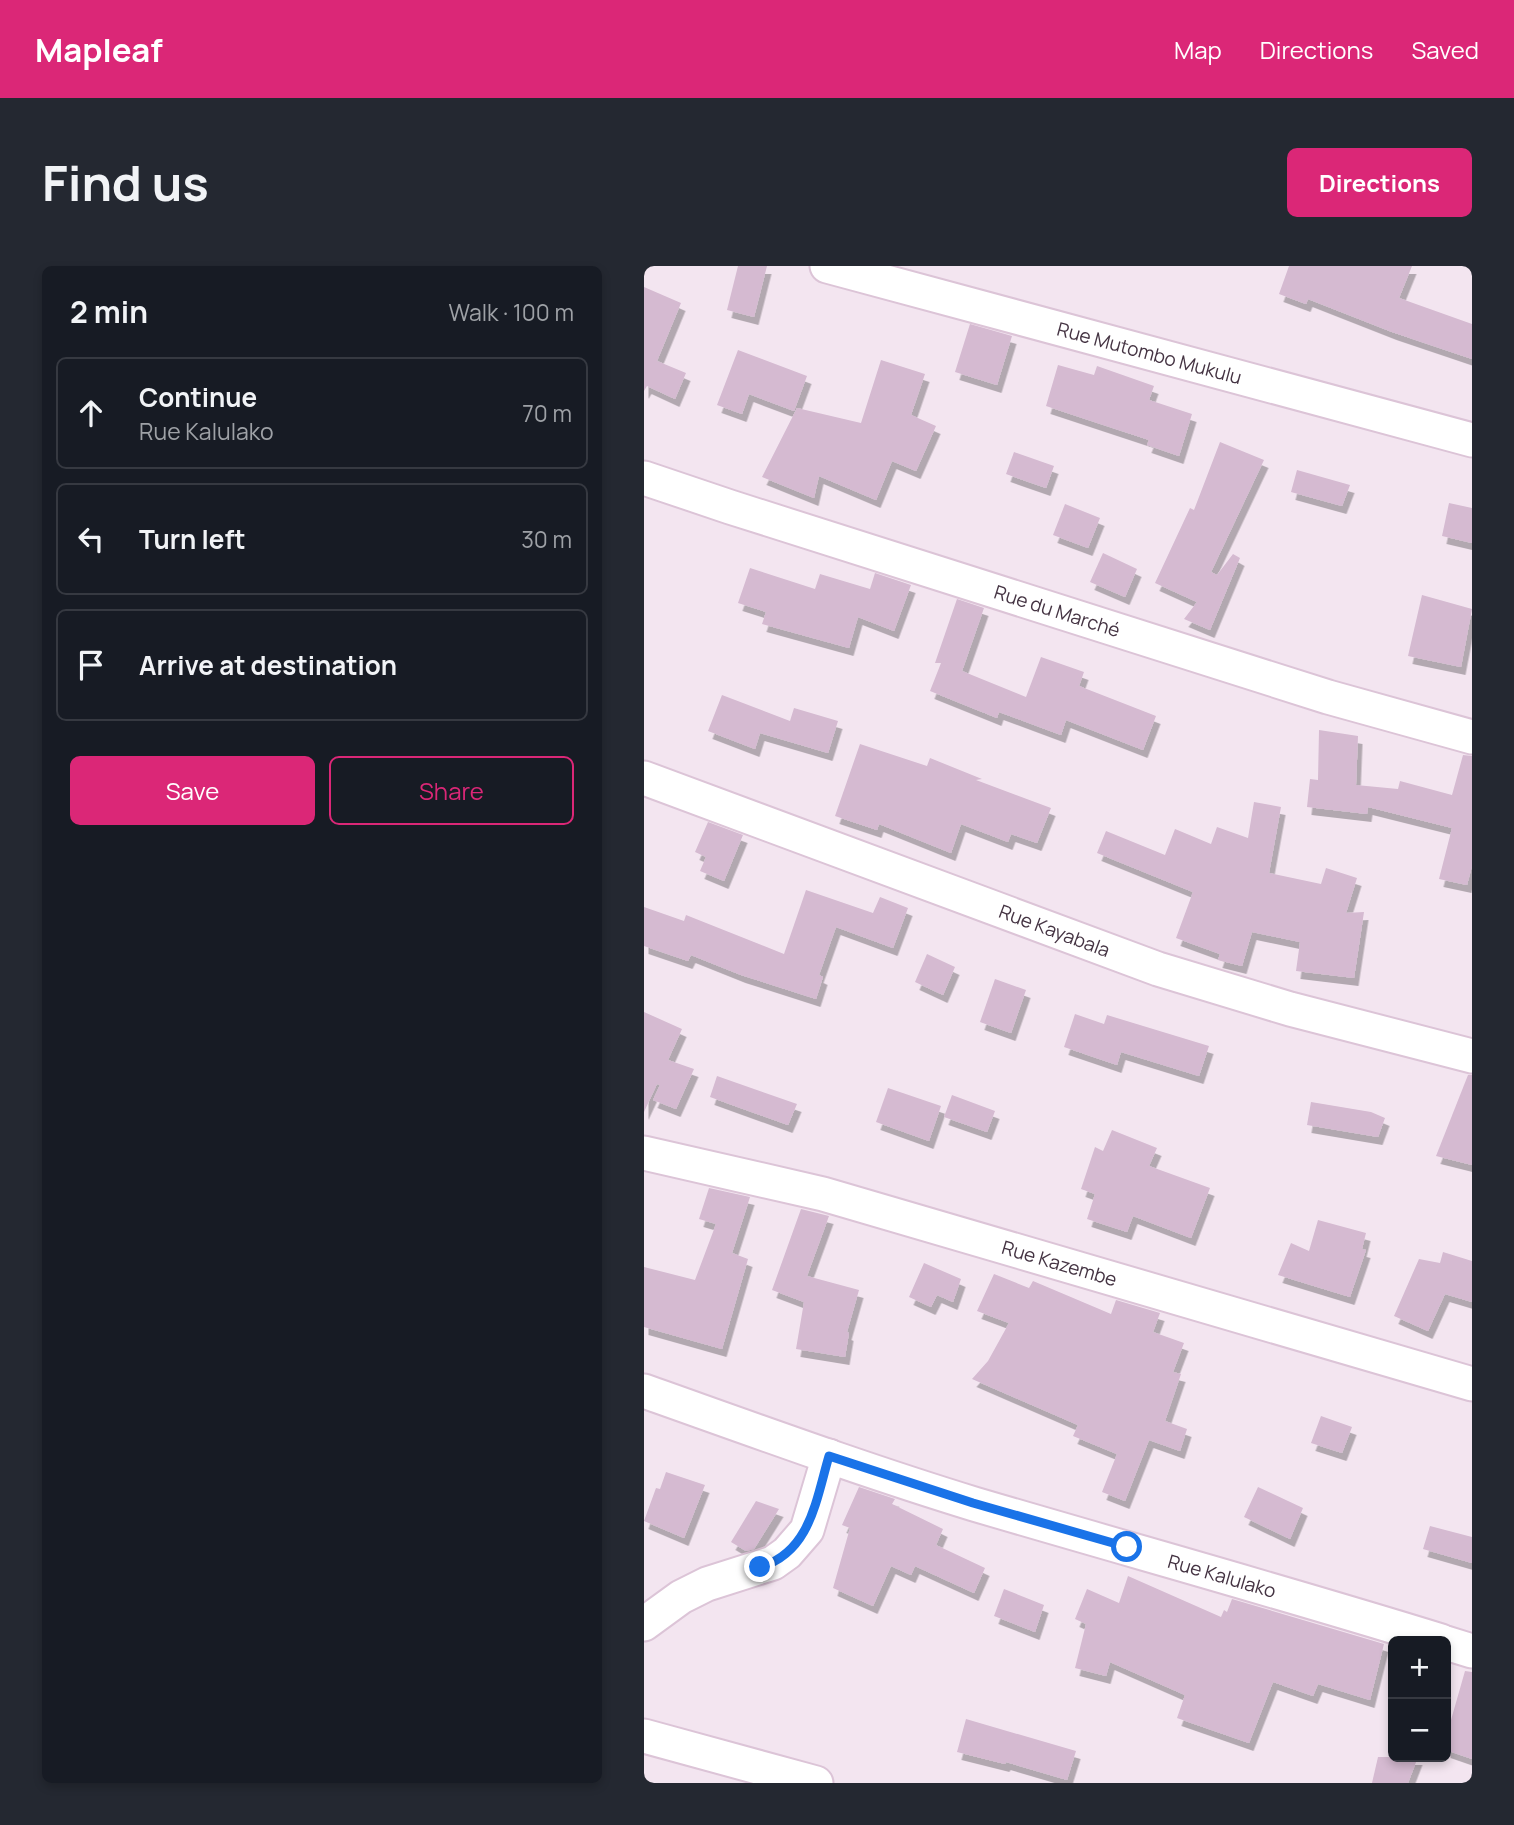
<!DOCTYPE html>
<html lang="en">
<head>
<meta charset="utf-8">
<style>
  :root { --surface:#171b24; --page:#242831; --text:#f1f3f6; --muted:#9ea1a6; --line:#363941; --accent:#db2777 }
  body { margin:0; font-family:Manrope,sans-serif; background:var(--page); color:var(--text) }
  .controls { position:absolute; right:21px; bottom:21px; display:grid; overflow:hidden; border-radius:10px; box-shadow:0 4px 10px #0003 }
  .controls button { width:63px; height:63px; display:grid; place-items:center; padding:0; border:0; border-bottom:2px solid var(--line); background:var(--surface); color:var(--text); font:35px sans-serif }
  .stop { position:absolute; width:21px; height:21px; margin:-16px; border:5px solid #1a73e8; border-radius:50%; background:#fff }
  .stop.end { background:#1a73e8; border-color:#fff; box-shadow:0 2px 7px #0008 }
  .list { margin:0; padding:0; list-style:none }
  h2 { display:flex; justify-content:space-between; align-items:center; height:91px; margin:0; padding:0 28px; font-size:30px }
  h2 small { font-size:23px; font-weight:400; color:var(--muted) }
  .list li { display:grid; grid-template-columns:46px 1fr auto; gap:21px; align-items:center; box-sizing:border-box; height:112px; margin:0 14px 14px; padding:0 14px; border:2px solid var(--line); border-radius:10px }
  .list b { display:block; font-size:26px; white-space:nowrap }
  .list p { margin:0; font-size:23px; white-space:nowrap; color:var(--muted) }
  .list em { font-size:23px; font-style:normal; color:var(--muted) }
  .actions { display:flex; gap:14px; padding:21px 28px }
  .actions a { flex:1; padding:16px 0; border:2px solid var(--accent); border-radius:10px; text-align:center; font-size:24px; color:var(--accent) }
  .actions .main { background:var(--accent); color:#fff }
  .icon { flex:none; width:38px; height:38px; fill:none; stroke:currentColor; stroke-width:2; stroke-linecap:round; stroke-linejoin:round }
  .map { position:relative; flex:none; width:828px; height:1517px; overflow:hidden; border-radius:10px }
  header { display:flex; align-items:center; gap:42px; box-sizing:border-box; height:98px; padding:0 35px; background:var(--accent); color:#fff }
  header strong { font-size:33px }
  nav { display:flex; gap:38px; margin-inline-start:auto; font-size:24px }
  .intro { display:flex; align-items:center; justify-content:space-between; box-sizing:border-box; height:168px; padding:0 42px }
  h1 { margin:0; font-size:49px }
  .button { padding:18px 32px; border-radius:10px; background:var(--accent); color:#fff; font-size:24px; font-weight:700 }
  main { display:flex; gap:42px; padding:0 42px }
  aside { flex:1; background:var(--surface); border-radius:10px; box-shadow:0 4px 10px #0003 }
  .map>svg:first-child { display:block }
  .building { fill:#d5bad1; filter:url(#shadow) }
  .lines { fill:none; stroke-linecap:round; stroke-linejoin:round }
  .minor-casing { stroke:#dcc4d7; stroke-width:37 }
  .minor { stroke:#fff; stroke-width:33 }
  .route { stroke:#1a73e8; stroke-width:9 }
  .labels { text-anchor:middle; dominant-baseline:central; stroke-width:6; stroke-linejoin:round; paint-order:stroke }
  .street-label { font-size:19px; fill:#453443; stroke:#fff }
</style>
</head>
<body>
<header>
<strong>Mapleaf</strong>
<nav><a>Map</a><a>Directions</a><a>Saved</a></nav>
</header>
<div class="intro"><h1>Find us</h1><a class="button">Directions</a></div>
<main>
<aside>
<h2>2 min<small>Walk · 100 m</small></h2>
<ul class="list">
<li><svg class="icon" aria-label="ahead" viewBox="0 0 24 24"><path d="M12 20V5M6 11l6-6 6 6"/></svg><div><b>Continue</b><p>Rue Kalulako</p></div><em>70 m</em></li>
<li><svg class="icon" aria-label="left" viewBox="0 0 24 24"><path d="M17 20v-9H6M10 6l-5 5 5 5"/></svg><div><b>Turn left</b></div><em>30 m</em></li>
<li><svg class="icon" aria-label="arrive" viewBox="0 0 24 24"><path d="M6 21V4h12l-3 4 3 4H6"/></svg><div><b>Arrive at destination</b></div></li>
</ul>
<div class="actions"><a class="main">Save</a><a>Share</a></div>
</aside>
<div class="map">
<svg width="828" height="1517" viewBox="0 0 828 1517">
  <defs>
    <filter id="shadow"><feDropShadow dx="4.5" dy="8" stdDeviation="0" flood-color="#0004"/></filter>
  </defs>
  <rect width="100%" height="100%" fill="#f3e5f0"/>
  <g class="building">
    <polygon points="94,0 123,0 110,51 83,44"/>
    <polygon points="645,0 768,0 755,32 828,58 828,93 748,66 664,33 662,38 635,28"/>
    <polygon points="0,21 37,37 13,95 42,107 31,133 3,120 0,125"/>
    <polygon points="326,58 368,70 353,119 311,106"/>
    <polygon points="94,84 163,110 150,145 105,128 98,148 73,139"/>
    <polygon points="237,94 281,108 267,149 292,160 272,205 248,195 232,234 175,210 170,232 118,211 153,142 217,157"/>
    <polygon points="414,99 450,109 453,100 510,120 505,134 548,148 535,190 503,179 505,174 402,140"/>
    <polygon points="576,176 620,194 567,306 573,309 589,288 596,292 566,364 540,353 553,336 511,317 546,242 550,244"/>
    <polygon points="370,186 410,200 402,222 362,208"/>
    <polygon points="653,204 706,219 698,240 647,226"/>
    <polygon points="805,237 828,242 828,277 798,270"/>
    <polygon points="421,238 456,252 444,282 409,269"/>
    <polygon points="459,287 493,303 481,331 446,316"/>
    <polygon points="106,302 171,323 176,308 226,323 231,307 267,319 250,365 214,351 205,382 118,358 122,346 94,337"/>
    <polygon points="778,329 828,343 817,401 764,390"/>
    <polygon points="313,333 340,342 318,405 382,431 397,391 440,406 435,420 512,450 499,484 422,454 417,469 355,446 353,452 286,425 297,397 291,397"/>
    <polygon points="78,429 146,455 150,442 194,455 184,487 116,467 111,483 64,465"/>
    <polygon points="675,464 714,470 712,519 754,523 756,515 808,529 819,489 828,490 828,600 823,619 795,613 808,562 724,541 723,548 663,541 666,513 674,514"/>
    <polygon points="216,478 283,500 286,492 338,513 332,514 407,542 393,577 367,568 364,576 317,558 307,587 235,558 233,564 191,550"/>
    <polygon points="610,536 637,541 625,607 677,618 682,602 713,612 702,647 720,646 710,712 652,705 656,676 608,666 598,700 574,694 576,688 532,672 549,626 453,587 462,565 521,589 531,563 567,578 573,561 604,572"/>
    <polygon points="64,556 99,569 80,615 56,605 62,591 51,586"/>
    <polygon points="162,624 229,647 236,631 264,642 249,682 192,661 175,709 179,711 172,733 97,709 47,689 44,695 0,680 0,641 40,655 42,649 140,688"/>
    <polygon points="283,688 311,701 299,729 271,716"/>
    <polygon points="351,713 382,724 367,767 336,756"/>
    <polygon points="0,746 38,763 24,794 50,803 32,843 9,834 16,819 13,818 0,846"/>
    <polygon points="431,748 460,758 463,749 565,780 555,810 477,786 473,799 420,781"/>
    <polygon points="824,809 828,809 828,899 792,890"/>
    <polygon points="73,810 153,838 144,859 66,831"/>
    <polygon points="244,822 297,840 285,875 232,856"/>
    <polygon points="308,829 351,845 343,866 300,851"/>
    <polygon points="667,836 727,846 741,852 734,871 663,859"/>
    <polygon points="468,864 513,882 505,900 566,922 547,972 489,950 483,966 443,953 451,928 437,923 451,881 459,885"/>
    <polygon points="65,922 106,931 88,987 104,993 78,1083 0,1061 0,1001 51,1014 72,958 55,953"/>
    <polygon points="157,943 185,950 163,1010 215,1024 203,1066 205,1067 201,1091 152,1083 160,1036 128,1024"/>
    <polygon points="674,954 722,967 718,983 722,984 706,1031 634,1009 647,977 665,985"/>
    <polygon points="799,986 828,995 828,1036 801,1028 784,1065 750,1050 775,993 796,997"/>
    <polygon points="280,997 317,1013 309,1036 293,1029 287,1041 265,1031"/>
    <polygon points="350,1008 385,1022 389,1015 467,1048 472,1034 516,1047 509,1066 540,1077 529,1106 537,1108 521,1155 543,1163 536,1185 505,1174 481,1235 458,1226 473,1188 429,1170 434,1159 328,1113 344,1095 365,1057 333,1045"/>
    <polygon points="677,1150 708,1161 698,1187 667,1177"/>
    <polygon points="22,1206 61,1219 40,1272 0,1255 12,1222 16,1223"/>
    <polygon points="215,1221 251,1233 248,1238 299,1263 292,1279 341,1302 330,1327 271,1300 267,1309 247,1300 229,1340 189,1322 206,1262 198,1259"/>
    <polygon points="614,1221 659,1242 646,1273 600,1251"/>
    <polygon points="112,1235 135,1243 110,1283 102,1285 87,1276"/>
    <polygon points="786,1260 828,1271 828,1297 779,1283"/>
    <polygon points="484,1310 577,1351 580,1344 583,1346 588,1333 740,1378 726,1434 674,1418 669,1430 629,1416 605,1477 533,1452 541,1429 466,1396 462,1410 431,1402 442,1358 431,1353 443,1323 475,1337"/>
    <polygon points="360,1323 400,1339 391,1366 350,1350"/>
    <polygon points="821,1405 828,1406 828,1493 802,1484 802,1452 807,1454"/>
    <polygon points="322,1453 432,1485 423,1514 362,1496 361,1498 313,1486"/>
    <polygon points="734,1491 774,1491 764,1517 728,1517"/>
  </g>
  <g class="lines">
    <defs>
      <g id="minor">
        <path id="s1" d="M 183,0 L 828,174"/>
        <path id="s2" d="M 0,212 L 86,241 L 684,431 L 828,471"/>
        <path id="s3" d="M 0,512 L 514,703 L 646,743 L 828,790"/>
        <path id="s4" d="M 0,887 L 179,928 L 828,1118"/>
        <path id="s5" d="M 0,1125 C 110,1164 219,1204 330,1238 C 486,1284 642,1327 797,1375"/>
        <polyline points="0,1358 37,1331 63,1318 129,1297 143,1287 163,1264 185,1190"/>
        <polyline points="802,1377 828,1385"/>
        <polyline points="0,1470 172,1517"/>
      </g>
    </defs>
    <use href="#minor" class="minor-casing"/>
    <use href="#minor" class="minor"/>
  </g>
  <g class="lines">
    <path class="route" d="M 116,1301 C 166,1287 172,1234 185,1190 L 329,1237 L 483,1281"/>
  </g>
  <g class="labels">
    <g class="street-label">
      <text stroke="none"><textPath href="#s1" startOffset="334">Rue Mutombo Mukulu</textPath></text>
      <text stroke="none"><textPath href="#s2" startOffset="434">Rue du Marché</textPath></text>
      <text stroke="none"><textPath href="#s3" startOffset="438">Rue Kayabala</textPath></text>
      <text stroke="none"><textPath href="#s4" startOffset="430">Rue Kazembe</textPath></text>
      <text stroke="none"><textPath href="#s5" startOffset="607">Rue Kalulako</textPath></text>
    </g>
  </g>
</svg>
<div class="controls">
<button>+</button>
<button>−</button>
</div>
<div class="stop" style="left:483px;top:1281px"></div>
<div class="stop end" style="left:116px;top:1301px"></div>
</div>
</main>
</body>
</html>
